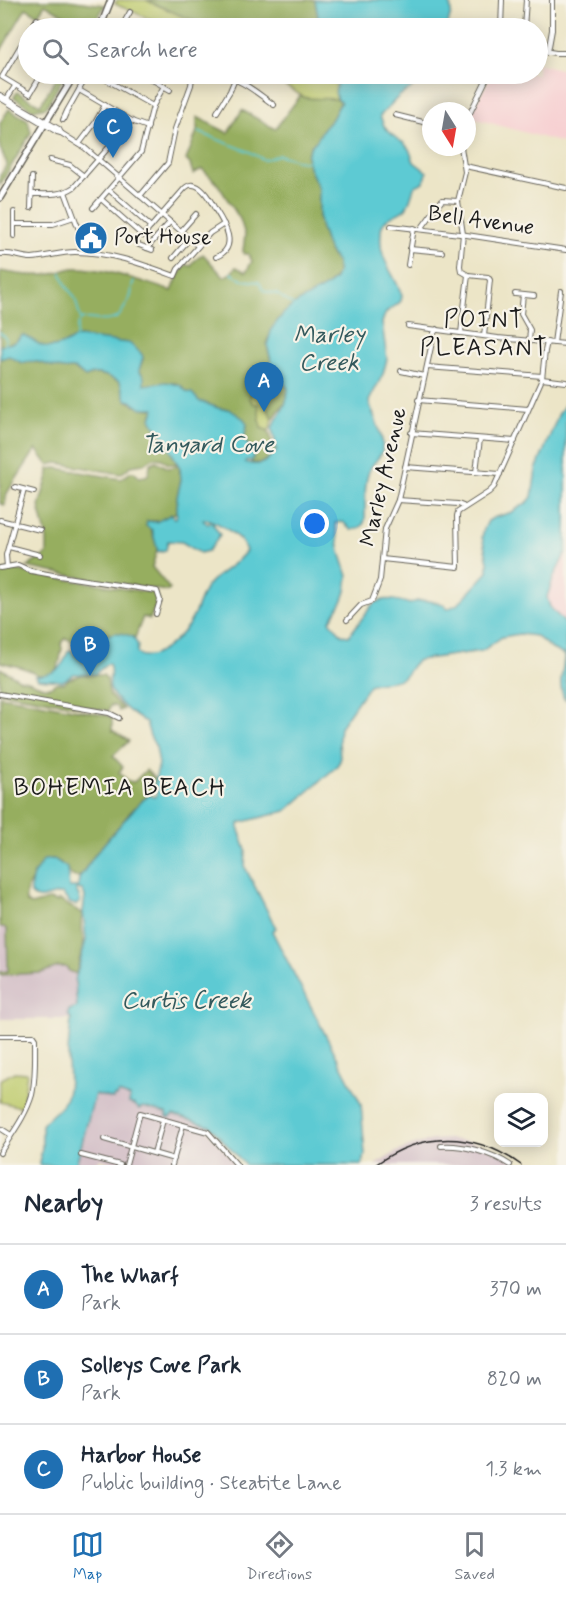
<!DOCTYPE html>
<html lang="en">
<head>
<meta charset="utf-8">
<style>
  :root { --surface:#fff; --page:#f6f6f7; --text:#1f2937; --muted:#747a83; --line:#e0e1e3; --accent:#1f6fb2 }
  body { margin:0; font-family:Mynerve,sans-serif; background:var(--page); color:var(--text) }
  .controls { position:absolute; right:18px; bottom:18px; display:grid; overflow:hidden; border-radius:12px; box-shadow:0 3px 15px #0003 }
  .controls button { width:54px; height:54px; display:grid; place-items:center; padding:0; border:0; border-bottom:2px solid var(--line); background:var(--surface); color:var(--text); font:30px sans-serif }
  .compass { position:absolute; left:422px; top:102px; width:54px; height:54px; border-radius:50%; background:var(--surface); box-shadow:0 3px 15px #0003; rotate:169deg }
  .you { position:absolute; left:315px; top:524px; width:21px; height:21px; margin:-15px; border:4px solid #fff; border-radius:50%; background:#1a73e8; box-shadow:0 0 0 9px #1a73e833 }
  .badge { display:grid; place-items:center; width:39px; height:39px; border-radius:50%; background:var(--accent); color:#fff; font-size:20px; font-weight:700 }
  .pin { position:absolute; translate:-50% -50px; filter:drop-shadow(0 2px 3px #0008) }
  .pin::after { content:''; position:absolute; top:32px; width:21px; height:18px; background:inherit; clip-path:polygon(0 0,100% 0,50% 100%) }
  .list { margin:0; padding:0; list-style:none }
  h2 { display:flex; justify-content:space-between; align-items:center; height:78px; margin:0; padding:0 24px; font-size:26px }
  h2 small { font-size:20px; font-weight:400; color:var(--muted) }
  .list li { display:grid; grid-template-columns:39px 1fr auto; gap:18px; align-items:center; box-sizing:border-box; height:90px; padding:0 24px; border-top:2px solid var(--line) }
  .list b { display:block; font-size:22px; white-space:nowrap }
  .list p { margin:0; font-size:20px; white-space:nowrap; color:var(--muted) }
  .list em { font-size:20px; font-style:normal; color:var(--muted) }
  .icon { flex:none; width:33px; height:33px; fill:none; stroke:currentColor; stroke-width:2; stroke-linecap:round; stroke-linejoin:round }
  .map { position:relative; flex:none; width:566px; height:1165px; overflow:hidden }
  .search { position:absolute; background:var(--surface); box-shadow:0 3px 15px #0003; left:18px; right:18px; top:18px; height:66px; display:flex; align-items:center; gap:15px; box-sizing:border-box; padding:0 21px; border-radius:33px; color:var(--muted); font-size:22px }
  .sheet { height:348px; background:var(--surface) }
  nav { display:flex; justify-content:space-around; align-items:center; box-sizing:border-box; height:84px; border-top:2px solid var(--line); background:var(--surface); font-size:16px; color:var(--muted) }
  nav a { display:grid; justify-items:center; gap:3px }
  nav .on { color:var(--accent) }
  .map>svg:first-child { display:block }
  .built { fill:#f7cfd1 }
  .industrial { fill:#d2bdc6 }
  .green { fill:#bdca6b; stroke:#6c7344; stroke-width:1.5 }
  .forest { fill:#96ae5f; stroke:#59653e; stroke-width:1.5 }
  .water { fill:#5dcad3; stroke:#3c7378; stroke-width:1.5 }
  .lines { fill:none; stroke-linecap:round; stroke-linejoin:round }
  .stream { stroke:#5dcad3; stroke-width:1.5 }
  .minor-casing { stroke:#656258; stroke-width:6 }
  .major-casing { stroke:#656258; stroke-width:8 }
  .minor { stroke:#fff; stroke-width:4 }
  .major { stroke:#fff; stroke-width:5 }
  .rail { stroke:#1c1c1c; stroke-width:1.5 }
  .labels { text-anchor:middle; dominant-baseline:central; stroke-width:4.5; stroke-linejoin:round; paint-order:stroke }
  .street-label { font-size:22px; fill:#1c1c1c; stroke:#f7f3e8 }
  .poi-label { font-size:22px; fill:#1c1c1c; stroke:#f7f3e8; text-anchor:start }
  .neighbourhood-label { font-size:24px; letter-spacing:1.5px; fill:#1c1c1c; stroke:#f7f3e8 }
  .water-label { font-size:24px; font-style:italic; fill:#33595c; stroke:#f7f3e8 }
</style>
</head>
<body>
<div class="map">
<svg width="566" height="1165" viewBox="0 0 566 1165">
  <rect width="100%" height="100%" fill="#f7f3e8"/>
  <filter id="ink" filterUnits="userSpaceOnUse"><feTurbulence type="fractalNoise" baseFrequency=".0167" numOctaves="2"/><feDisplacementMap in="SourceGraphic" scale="12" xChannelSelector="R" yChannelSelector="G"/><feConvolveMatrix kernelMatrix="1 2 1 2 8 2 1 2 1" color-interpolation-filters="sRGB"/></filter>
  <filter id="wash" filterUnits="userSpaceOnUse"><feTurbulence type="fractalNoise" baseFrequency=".008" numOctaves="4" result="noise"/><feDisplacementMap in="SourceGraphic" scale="24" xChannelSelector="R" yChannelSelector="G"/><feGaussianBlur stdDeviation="1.35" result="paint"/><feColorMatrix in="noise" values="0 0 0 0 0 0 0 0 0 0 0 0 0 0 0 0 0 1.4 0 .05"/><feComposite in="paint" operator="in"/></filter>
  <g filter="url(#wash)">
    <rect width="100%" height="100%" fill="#ece5c7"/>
    <g class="built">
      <polygon points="538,63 566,71 566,144 469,117 492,74 538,74"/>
      <polygon points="566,552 566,624 550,607 547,597 553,579"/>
    </g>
    <g class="industrial">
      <polygon points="0,927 6,929 10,936 13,976 79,964 79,1007 71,1019 0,1019"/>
      <polygon points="117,1093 131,1097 129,1103 210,1126 208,1132 237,1165 120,1165 99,1159 97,1165 76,1165 95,1094 113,1099"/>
      <polygon points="449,1139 466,1141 486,1146 512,1159 521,1165 375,1165 396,1152 417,1144 433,1140"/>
    </g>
    <g class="green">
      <polygon points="117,0 146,0 209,28 170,28 115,4"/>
      <polygon points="265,74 310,74 337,84 336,88 337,99 307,99"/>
      <polygon points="256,388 264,389 264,402 273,419 269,431 261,428 258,404 254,404 250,399 252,390"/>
      <polygon points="14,1072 27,1073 23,1104 20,1107 0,1102 0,1080"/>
    </g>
    <g class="forest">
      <polygon points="0,0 67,0 105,5 92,28 86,28 45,4 38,15 26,8 0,52"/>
      <polygon points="146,0 315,0 320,28 209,28"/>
      <polygon points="59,74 66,74 46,107 33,110 14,97 17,92 40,105"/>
      <path d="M 300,96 C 315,102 331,95 341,101 L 332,119 L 323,129 L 317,140 L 311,146 L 307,155 L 309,167 L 319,189 L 319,220 L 325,241 L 330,253 L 336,261 L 338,268 L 336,277 L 327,286 L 293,305 L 279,319 L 267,341 L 268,350 L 274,371 L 277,372 L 281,382 L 288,388 L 286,404 L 283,405 L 273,419 L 264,402 L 264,389 L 256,388 L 255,391 L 252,390 L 250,399 L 254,404 L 258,404 L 261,428 L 269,431 L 273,446 L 277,450 C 268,459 264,465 251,463 C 257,449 249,449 244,438 L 247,427 L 244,419 L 228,409 L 221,409 L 199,401 L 192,394 L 187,392 L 180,385 L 176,383 L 144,385 L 143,375 L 139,370 L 143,359 L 79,337 C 72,338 69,342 62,345 C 47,351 34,343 21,336 L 15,342 L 0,346 L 0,271 C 15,274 36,277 51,274 C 58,273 65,269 73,268 C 105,267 142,282 172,291 L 179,274 L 186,265 L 192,266 L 193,262 L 203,254 L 224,277 L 231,273 L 236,267 L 246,272 L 252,261 L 248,254 L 244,254 L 243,251 L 245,235 L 240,219 L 217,183 L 202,169 L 193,174 L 190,164 L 186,160 L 197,131 L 197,117 L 228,133 L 242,110 L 275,129 Z"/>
      <polygon points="9,109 28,120 31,133 0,185 0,176 7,164 0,148 0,123"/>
      <path d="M 6,356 L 9,356 L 22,363 L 27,360 L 47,364 L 54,367 L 74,369 L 85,377 C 99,370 107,376 120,382 L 126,400 C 132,402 135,407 142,408 C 147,409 150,408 155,410 L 152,414 C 151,425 161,432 166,441 C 170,448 173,456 177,464 L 168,464 L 162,459 L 154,458 L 143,464 L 131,466 L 121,474 L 57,463 L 48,465 L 36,449 L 7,493 L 5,505 L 0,504 L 0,359 Z"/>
      <path d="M 156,461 L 168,468 L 179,466 L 181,480 L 177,497 L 177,512 L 160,521 L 147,521 L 158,547 L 152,567 L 170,589 L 167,591 C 120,584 73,577 27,567 L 47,554 L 47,539 L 39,506 L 49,473 L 48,469 L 57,468 L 121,479 L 131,472 L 134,472 L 139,477 L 146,476 L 149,473 L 150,464 Z"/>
      <path d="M 12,569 L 63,579 L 100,584 L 124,589 L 156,593 L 158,600 L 150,619 L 143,617 L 135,638 L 133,637 C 120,634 111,631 99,639 C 95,642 91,645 89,650 C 86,655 87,658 83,663 L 76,655 L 72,642 L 66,638 L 61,644 C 63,654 62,645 61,654 C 59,669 55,676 38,675 C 29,668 12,665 0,662 L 0,572 Z"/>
      <path d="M 0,668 L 19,679 L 28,681 L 43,687 L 50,687 L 56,683 L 64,683 L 69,679 L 82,675 L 103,675 L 107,679 C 109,699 110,695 123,709 L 119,711 L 117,707 L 111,705 L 108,711 L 102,710 L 0,692 Z"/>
      <path d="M 0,696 L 106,715 L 112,718 L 112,730 L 129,741 L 113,756 L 123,767 L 119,772 L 128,781 L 134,782 L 146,770 L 155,779 L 154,787 L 150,795 L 146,795 L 146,798 C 136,804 128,815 120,825 C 108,839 95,853 85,869 C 83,873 80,878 75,877 C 65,874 66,860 49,859 C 39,870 23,886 26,902 L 31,905 L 49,900 L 57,902 L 59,900 L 82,913 L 81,924 L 84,942 L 76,974 L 69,971 L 66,967 L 58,967 L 41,973 L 0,975 L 0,972 L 8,971 L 7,930 L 4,927 L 0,927 Z"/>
    </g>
    <g class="water">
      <polygon points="315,0 450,0 451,13 447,28 320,28"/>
      <path d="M 346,74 L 422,74 L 413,87 L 399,96 L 380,116 L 385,128 L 397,139 L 404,143 L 409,149 L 414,162 L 427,172 C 426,181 423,183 415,186 C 411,193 411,201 406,208 C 400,215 388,215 383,224 C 381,227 381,231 381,234 C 378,260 395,273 402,296 L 401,301 C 391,312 387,305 382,323 L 387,359 L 383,374 L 369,401 C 372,415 385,435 382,450 C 381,458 373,462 370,469 C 363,484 366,504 365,520 C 363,527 359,529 351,530 L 343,522 L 335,523 L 340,552 L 348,576 L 346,591 L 343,600 L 330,621 C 336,627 340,637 349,636 L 372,605 C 384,596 397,600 410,604 C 421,598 433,601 444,605 L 446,608 L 448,609 L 458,604 L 488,572 L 488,561 L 482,537 L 484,529 L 488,521 L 493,518 L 512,512 L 528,502 L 532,497 L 536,470 L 559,413 L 566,403 L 566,552 L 553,579 L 547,597 L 550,607 L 566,624 L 566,700 L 564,699 C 557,681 564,672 564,655 L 552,649 L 536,636 L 519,634 L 502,637 L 482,651 L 419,660 C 410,664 410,673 402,678 C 395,683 378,681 369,685 L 340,727 L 339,737 L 340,761 L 336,767 L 286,811 L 239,823 L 239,830 L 246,850 L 245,867 L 276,928 L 272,931 L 361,1104 L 365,1155 L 362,1165 L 245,1165 L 210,1126 L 173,1115 L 169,1118 L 167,1117 L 166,1113 L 143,1107 L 139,1109 L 135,1105 L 129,1103 L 130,1097 L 118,1093 L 116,1097 L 114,1096 L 113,1099 L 95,1094 L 76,1165 L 39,1165 L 42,1147 L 42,1125 C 48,1116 60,1111 65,1100 C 71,1087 68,1071 68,1057 C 68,1044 70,1032 71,1019 L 68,1014 L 69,1010 L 77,1007 L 75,980 L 86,940 L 83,912 L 85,896 L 82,890 L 76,889 L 76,890 L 79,896 L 80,902 L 76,905 L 70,903 L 62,894 C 50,893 40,904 31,894 C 30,876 34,873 44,860 L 54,859 L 67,868 L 69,887 L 78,887 L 79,878 L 97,852 L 132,811 L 143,800 L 150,795 L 154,797 L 156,796 L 157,790 L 154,785 L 159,764 L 156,747 L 150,736 L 146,722 C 135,717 113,700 110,688 C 108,680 113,672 109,664 L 107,664 L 95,674 L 74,674 L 63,681 L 38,679 L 35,676 C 54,674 62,671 68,651 L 71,650 L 74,655 L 84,663 C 87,658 87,654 89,649 C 91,644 95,642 100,639 C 112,631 120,632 133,637 L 138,645 L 137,653 C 153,666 180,637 189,624 C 197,612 199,597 207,586 C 218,572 237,565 246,551 C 243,537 218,522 206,519 L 203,520 L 208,524 L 212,522 L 220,535 L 208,551 L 200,553 L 182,542 L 168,541 L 166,550 L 158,552 L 152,530 L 146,526 L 147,521 L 156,522 L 172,514 L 174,518 L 176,518 L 177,513 L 177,497 L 181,480 L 180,468 L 168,446 L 167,441 L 154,424 L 151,418 L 155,408 L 140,408 L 131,401 L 126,400 L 120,382 C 107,376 99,370 85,377 C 81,374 78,369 73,369 C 70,368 67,370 64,369 C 49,368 37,357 22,363 L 9,356 L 0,359 L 0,346 L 15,342 L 23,335 C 37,341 43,352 61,345 C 68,343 72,338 79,337 L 129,343 L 141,353 L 143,357 L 139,370 L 144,377 L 144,385 L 166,382 L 180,385 L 187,392 L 192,393 L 199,401 L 221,409 L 229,409 L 244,419 L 247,424 L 244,438 C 247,447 257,449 252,461 L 247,460 L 245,462 C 261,468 266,462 277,450 L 272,428 C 279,413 288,407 288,388 C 281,383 279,373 274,371 L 267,345 L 272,328 L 283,314 L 293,305 L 327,286 L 335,279 L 338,271 L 337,263 L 327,247 L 320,225 L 319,215 L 319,189 L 309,167 L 307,155 L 311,146 L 317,140 L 323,129 L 332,119 L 341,102 C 330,94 337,81 346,74 Z"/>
    </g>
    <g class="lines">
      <g class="stream">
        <polyline points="198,132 250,152 264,160 279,155 304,162 308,161"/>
        <polyline points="61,272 66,285 75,298 81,320"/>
        <polyline points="231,273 242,280 259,282 264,291 277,294 293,305"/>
        <polyline points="0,332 6,338 5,345"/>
        <path d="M 76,337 C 77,303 97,329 118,317 C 121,314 130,299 131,295 C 132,289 131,286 134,281"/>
      </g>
    </g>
  </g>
  <g filter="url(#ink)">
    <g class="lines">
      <defs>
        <g id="minor">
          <polyline points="112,27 115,28"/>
          <polyline points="31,28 37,19 54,28"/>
          <polyline points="121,28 130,12"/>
          <polyline points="146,28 150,22"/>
          <polyline points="501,28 502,0"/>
          <polyline points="524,28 526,0"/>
          <polyline points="28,33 2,77 30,94 42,74"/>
          <polyline points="538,50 556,53 566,53"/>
          <polyline points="548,52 552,30 552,0"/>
          <polyline points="96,74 153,106"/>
          <polyline points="142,74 170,90"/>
          <path d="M 192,78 C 201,77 211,75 220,76 C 240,77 258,94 274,105"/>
          <polyline points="79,90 134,122 148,127"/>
          <polyline points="0,95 59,129 61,133 85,148 198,246"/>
          <polyline points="0,98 57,132 61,133"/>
          <polyline points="6,100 15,86"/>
          <polyline points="217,112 230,91 235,79"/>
          <polyline points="395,115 431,124"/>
          <polyline points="467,119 489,74"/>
          <polyline points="63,120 67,111 88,74"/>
          <polyline points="79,144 95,123 105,105"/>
          <polyline points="461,147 465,172 458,201 463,234 460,266 461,271 468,275"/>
          <polyline points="50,160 70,165 84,176"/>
          <polyline points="465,166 566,188"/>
          <polyline points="109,190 151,227"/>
          <polyline points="65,192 82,238 85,252"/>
          <path d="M 32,194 C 47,194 61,196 74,187 L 116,139 L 128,119"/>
          <polyline points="140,196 168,163 175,129 191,85 192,78 189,74"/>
          <path d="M 101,199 L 143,236 L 185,188 C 188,186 189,184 193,185 C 203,186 211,201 215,209 C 224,223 240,247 216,257"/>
          <polyline points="31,208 32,177"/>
          <polyline points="93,208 141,152 153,106 164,86"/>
          <polyline points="14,212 14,236"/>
          <polyline points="14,224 53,224 74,217"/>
          <polyline points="391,226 460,234 566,250"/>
          <polyline points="421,229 442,200 458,201"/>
          <polyline points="181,231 196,214"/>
          <polyline points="139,245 152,250"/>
          <polyline points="147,248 170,222"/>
          <polyline points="410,249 442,252"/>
          <path d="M 0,254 C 11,252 21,258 32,258 C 47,257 60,252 75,252 C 110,252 142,264 175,276 L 178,269 L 210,233 L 224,224"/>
          <polyline points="173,258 189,239"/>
          <polyline points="408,265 414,228"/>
          <polyline points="468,275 488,277 490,280 484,336"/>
          <polyline points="515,294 534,296"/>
          <polyline points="523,295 521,314 530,330 529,341"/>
          <polyline points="408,326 498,338 566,344"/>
          <polyline points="461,333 468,275"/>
          <polyline points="554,343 561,291"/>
          <polyline points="427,367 542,376"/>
          <polyline points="401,371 424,376"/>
          <polyline points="542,379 566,382"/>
          <polyline points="418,400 528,409"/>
          <polyline points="411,433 515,441"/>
          <polyline points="405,467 500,474"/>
          <polyline points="476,472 480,439"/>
          <polyline points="15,487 34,492"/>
          <polyline points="398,500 458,504 463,506"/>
          <polyline points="0,520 40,530"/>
          <polyline points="9,547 40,555"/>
          <polyline points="382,559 458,567 457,516 458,512 489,492 494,487 542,379 545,351 547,342"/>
          <polyline points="7,567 6,555 24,490"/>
          <polyline points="0,568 18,565 31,571 53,575 157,591 160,600 156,614"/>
          <polyline points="347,620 361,605 372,601 380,580 385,529 398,500 434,333 437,329"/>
          <polyline points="0,694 109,713 119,718"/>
          <path d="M 0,1036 L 33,1036 L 35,1039 C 35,1057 36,1077 32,1095 C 26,1116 11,1135 0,1153"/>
          <polyline points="0,1128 11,1135"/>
          <polyline points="104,1139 174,1159"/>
          <path d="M 441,1146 C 462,1144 492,1153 510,1165"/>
          <polyline points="154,1153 163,1120"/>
          <polyline points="81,1155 120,1165"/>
          <polyline points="126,1165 140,1113 208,1132 237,1165"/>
          <polyline points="172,1165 183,1125"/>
        </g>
        <g id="major">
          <polyline points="100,28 111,0"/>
          <polyline points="0,198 75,74"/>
        </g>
      </defs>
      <use href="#minor" class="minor-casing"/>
      <use href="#major" class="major-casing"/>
      <use href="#minor" class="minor"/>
      <use href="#major" class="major"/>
      <path class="rail" d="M 375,1165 C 422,1131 474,1131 521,1165"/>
    </g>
  </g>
  <defs>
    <symbol id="civic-disc" viewBox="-11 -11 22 22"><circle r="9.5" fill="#1f6fb2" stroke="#f7f3e8"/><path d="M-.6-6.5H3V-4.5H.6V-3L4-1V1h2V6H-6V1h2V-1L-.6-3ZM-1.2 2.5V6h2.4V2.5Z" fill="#fff"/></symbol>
  </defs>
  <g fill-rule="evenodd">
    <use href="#civic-disc" x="72" y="219" width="38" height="38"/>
  </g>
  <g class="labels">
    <g class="street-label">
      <text transform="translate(481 221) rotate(8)">Bell Avenue</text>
      <text transform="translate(384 477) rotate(-77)">Marley Avenue</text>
    </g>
    <g class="poi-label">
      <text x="114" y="238">Port House</text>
    </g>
    <g class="neighbourhood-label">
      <text x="484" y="320">POINT<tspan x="484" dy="28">PLEASANT</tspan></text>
      <text x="120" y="788">BOHEMIA BEACH</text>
    </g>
    <g class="water-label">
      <text x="329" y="335">Marley<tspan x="329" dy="28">Creek</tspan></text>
      <text x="208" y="445">Tanyard Cove</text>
      <text x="186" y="1001">Curtis Creek</text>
    </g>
  </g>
</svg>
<div class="controls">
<button><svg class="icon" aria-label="layers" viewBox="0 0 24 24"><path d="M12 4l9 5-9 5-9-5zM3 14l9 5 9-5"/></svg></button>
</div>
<svg class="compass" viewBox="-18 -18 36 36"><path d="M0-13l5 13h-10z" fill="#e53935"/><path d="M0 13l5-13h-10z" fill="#747a83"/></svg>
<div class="you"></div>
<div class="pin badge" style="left:264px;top:412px">A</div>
<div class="pin badge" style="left:90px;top:676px">B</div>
<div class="pin badge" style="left:113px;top:158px">C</div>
<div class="search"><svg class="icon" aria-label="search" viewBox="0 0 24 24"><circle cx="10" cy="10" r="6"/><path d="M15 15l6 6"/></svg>Search here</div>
</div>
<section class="sheet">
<h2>Nearby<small>3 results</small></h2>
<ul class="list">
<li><span class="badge">A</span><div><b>The Wharf</b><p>Park</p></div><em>370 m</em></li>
<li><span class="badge">B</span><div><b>Solleys Cove Park</b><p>Park</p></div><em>820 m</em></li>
<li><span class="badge">C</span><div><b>Harbor House</b><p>Public building · Steatite Lane</p></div><em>1.3 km</em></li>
</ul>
</section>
<nav>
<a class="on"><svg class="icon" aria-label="map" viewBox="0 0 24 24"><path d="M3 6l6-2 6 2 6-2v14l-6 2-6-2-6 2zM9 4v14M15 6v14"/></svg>Map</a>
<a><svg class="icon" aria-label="directions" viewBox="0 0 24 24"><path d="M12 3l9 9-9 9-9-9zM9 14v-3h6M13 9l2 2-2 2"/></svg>Directions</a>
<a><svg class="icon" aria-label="saved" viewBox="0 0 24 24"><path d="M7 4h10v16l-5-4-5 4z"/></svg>Saved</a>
</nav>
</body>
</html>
